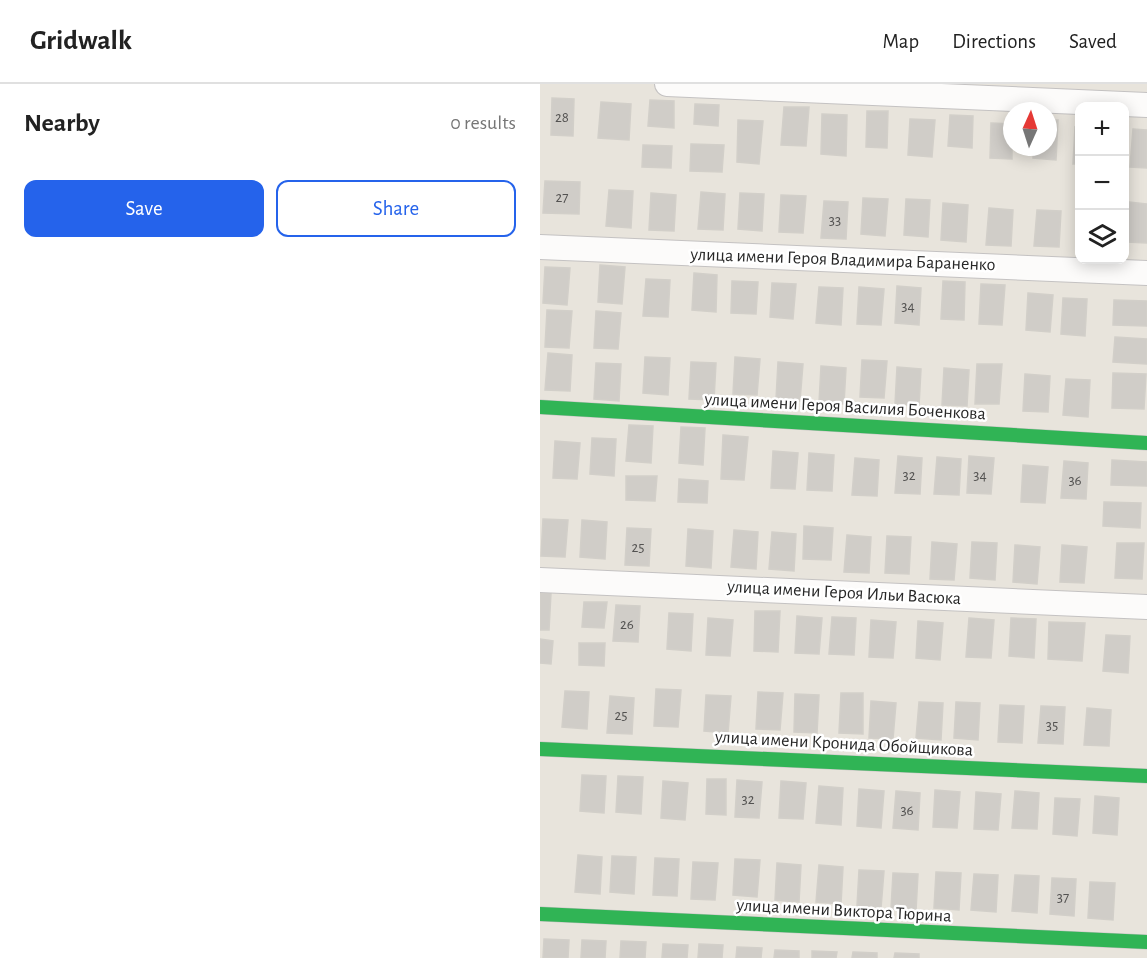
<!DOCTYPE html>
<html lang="en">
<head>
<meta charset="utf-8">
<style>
  :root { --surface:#fff; --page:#f2f2f2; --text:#222; --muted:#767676; --line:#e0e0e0; --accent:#2563eb }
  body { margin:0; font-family:"Alegreya Sans",sans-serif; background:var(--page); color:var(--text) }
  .controls { position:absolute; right:18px; top:18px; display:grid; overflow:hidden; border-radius:12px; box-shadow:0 3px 15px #0003 }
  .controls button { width:54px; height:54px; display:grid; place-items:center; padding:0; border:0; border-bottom:2px solid var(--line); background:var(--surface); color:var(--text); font:30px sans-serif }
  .compass { position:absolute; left:463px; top:18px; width:54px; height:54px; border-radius:50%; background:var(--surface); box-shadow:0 3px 15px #0003; rotate:3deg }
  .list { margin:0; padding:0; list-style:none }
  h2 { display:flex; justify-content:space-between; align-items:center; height:78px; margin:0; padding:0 24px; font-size:26px }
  h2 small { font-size:20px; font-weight:400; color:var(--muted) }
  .actions { display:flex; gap:12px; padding:18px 24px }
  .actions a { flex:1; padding:14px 0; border:2px solid var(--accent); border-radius:12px; text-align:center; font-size:21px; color:var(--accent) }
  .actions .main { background:var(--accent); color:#fff }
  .icon { flex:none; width:33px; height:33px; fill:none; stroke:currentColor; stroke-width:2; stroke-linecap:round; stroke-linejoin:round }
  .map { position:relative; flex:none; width:607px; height:874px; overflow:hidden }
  header { display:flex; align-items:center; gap:36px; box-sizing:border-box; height:84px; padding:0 30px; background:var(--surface); border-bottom:2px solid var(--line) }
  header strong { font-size:28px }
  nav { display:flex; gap:33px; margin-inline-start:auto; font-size:21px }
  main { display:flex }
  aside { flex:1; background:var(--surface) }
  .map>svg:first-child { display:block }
  .building { fill:#d0cdc8; stroke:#d2cfc9; stroke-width:1.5 }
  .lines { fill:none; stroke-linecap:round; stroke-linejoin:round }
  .street-casing { stroke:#c4c2c2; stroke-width:26 }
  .fast-casing { stroke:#c4c2c2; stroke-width:15 }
  .street { stroke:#fcfbfa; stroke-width:24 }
  .fast { stroke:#30b455; stroke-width:14 }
  .labels { text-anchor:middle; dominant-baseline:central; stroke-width:5; stroke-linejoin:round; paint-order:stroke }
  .number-label { font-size:15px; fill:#535251 }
  .street-label { font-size:18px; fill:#282828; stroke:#fff }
</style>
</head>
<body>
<header>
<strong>Gridwalk</strong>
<nav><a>Map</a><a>Directions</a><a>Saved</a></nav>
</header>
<main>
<aside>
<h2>Nearby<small>0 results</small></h2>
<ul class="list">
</ul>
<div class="actions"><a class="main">Save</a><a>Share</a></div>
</aside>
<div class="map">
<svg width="607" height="874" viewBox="0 0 607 874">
  <rect width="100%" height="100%" fill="#e8e4dc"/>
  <g class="building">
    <polygon points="12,14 34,15 33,52 11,51"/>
    <polygon points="110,16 134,17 134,44 108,42"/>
    <polygon points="61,18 91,20 89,56 58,54"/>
    <polygon points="155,20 179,21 178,42 154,40"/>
    <polygon points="244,23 269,23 266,62 241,61"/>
    <polygon points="327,27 348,27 347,64 326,63"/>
    <polygon points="282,30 307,31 306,72 281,70"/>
    <polygon points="410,31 433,32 432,64 408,62"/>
    <polygon points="370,35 395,36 392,73 368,71"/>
    <polygon points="198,36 223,37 219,80 197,78"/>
    <polygon points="508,36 518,36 516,76 493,74 494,63 508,63"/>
    <polygon points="451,39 472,40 472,75 450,74"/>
    <polygon points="535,43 540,44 540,80 533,80"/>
    <polygon points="593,45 607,46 607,84 590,83"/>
    <polygon points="151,60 184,61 182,88 150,87"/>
    <polygon points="103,61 132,62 131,84 102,83"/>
    <polygon points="5,97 40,98 39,130 3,129"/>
    <polygon points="69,106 93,107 91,144 66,142"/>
    <polygon points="161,108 185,110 183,146 158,145"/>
    <polygon points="111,109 136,111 134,147 109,146"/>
    <polygon points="200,109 224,110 222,147 198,145"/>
    <polygon points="241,111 266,112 263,149 239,148"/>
    <polygon points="323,114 348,115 345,152 321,150"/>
    <polygon points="366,115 390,116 388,153 364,151"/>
    <polygon points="284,117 308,118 306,155 281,154"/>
    <polygon points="589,118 607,120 607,159 587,158"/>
    <polygon points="403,119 428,121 426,158 401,156"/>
    <polygon points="449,124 473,126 471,162 446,161"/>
    <polygon points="497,126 521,127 519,163 494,162"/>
    <polygon points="538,130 540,130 540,167 536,167"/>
    <polygon points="60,181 85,183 82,220 58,218"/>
    <polygon points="5,183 30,184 27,221 3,219"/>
    <polygon points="154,189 177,191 176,228 152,226"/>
    <polygon points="106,195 130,196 128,233 103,232"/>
    <polygon points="192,197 218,198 216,230 191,229"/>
    <polygon points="403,197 425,198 424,236 401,235"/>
    <polygon points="232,199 256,200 253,235 230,233"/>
    <polygon points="441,200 465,201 462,241 439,240"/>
    <polygon points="357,202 381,204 379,241 355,239"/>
    <polygon points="279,203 303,204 301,241 276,239"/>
    <polygon points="319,203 344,205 341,241 317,240"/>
    <polygon points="488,209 513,211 510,248 486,246"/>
    <polygon points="523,214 547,215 545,252 521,250"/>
    <polygon points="574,216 607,217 607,242 573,241"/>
    <polygon points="7,226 32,227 29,264 5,263"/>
    <polygon points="56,227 81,229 78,265 54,264"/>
    <polygon points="575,253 607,255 607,280 573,278"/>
    <polygon points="8,269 32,271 30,307 5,306"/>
    <polygon points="105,273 130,274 128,311 103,309"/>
    <polygon points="195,273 220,275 217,311 193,310"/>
    <polygon points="322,276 347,277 344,314 320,313"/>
    <polygon points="151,278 176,279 174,316 149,315"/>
    <polygon points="238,278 263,280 260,317 236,315"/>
    <polygon points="56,279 81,280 79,317 54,315"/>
    <polygon points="437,280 462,280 459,320 435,320"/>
    <polygon points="281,282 306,284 304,320 279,319"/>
    <polygon points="357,283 381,285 379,322 355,320"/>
    <polygon points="404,284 429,286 427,322 402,321"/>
    <polygon points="573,289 606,290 604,325 572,324"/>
    <polygon points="485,290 510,292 508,328 483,327"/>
    <polygon points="526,295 550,296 548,333 523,331"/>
    <polygon points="89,341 113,342 111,379 86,377"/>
    <polygon points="141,343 165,344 163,381 139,379"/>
    <polygon points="183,351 208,353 204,396 181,395"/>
    <polygon points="52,354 76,355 74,392 50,390"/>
    <polygon points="15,357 40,359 37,395 13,394"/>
    <polygon points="233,367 258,369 255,405 231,404"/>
    <polygon points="269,369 294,371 292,407 267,406"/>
    <polygon points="358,372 382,374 380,410 355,409"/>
    <polygon points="429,372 454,374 451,410 427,409"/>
    <polygon points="397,373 421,375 419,411 394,410"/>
    <polygon points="315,374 339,376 337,412 312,411"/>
    <polygon points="572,376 607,378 607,402 571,401"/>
    <polygon points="524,377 548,379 546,415 521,414"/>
    <polygon points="483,381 508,383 505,419 481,418"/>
    <polygon points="86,392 117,392 115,417 86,416"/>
    <polygon points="139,395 168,397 167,419 138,418"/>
    <polygon points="564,418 601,419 600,444 563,442"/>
    <polygon points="3,435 28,436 25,473 1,472"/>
    <polygon points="42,436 67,438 65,475 40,473"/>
    <polygon points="264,442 293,444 291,476 263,475"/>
    <polygon points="87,444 111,445 109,482 85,481"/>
    <polygon points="148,445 173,447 171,484 146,482"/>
    <polygon points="194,446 218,448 216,485 191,483"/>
    <polygon points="232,448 256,450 254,487 229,485"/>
    <polygon points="307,451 331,453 329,489 304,488"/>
    <polygon points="347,452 371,453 369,490 345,489"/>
    <polygon points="392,458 417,460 414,496 390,495"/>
    <polygon points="432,458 457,459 455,496 430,494"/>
    <polygon points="577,459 604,459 602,495 575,494"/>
    <polygon points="475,461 500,463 497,500 473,498"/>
    <polygon points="522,461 547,463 544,499 520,498"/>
    <polygon points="0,509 11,509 9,546 0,546"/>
    <polygon points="44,518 67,518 64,544 42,543"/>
    <polygon points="76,521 100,522 98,558 73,557"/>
    <polygon points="215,527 240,527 238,568 214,567"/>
    <polygon points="129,529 153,530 151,567 127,565"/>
    <polygon points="257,532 282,534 279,570 255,569"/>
    <polygon points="292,533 316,534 314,571 289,570"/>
    <polygon points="168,534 193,536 190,572 166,571"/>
    <polygon points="429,534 454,536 451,574 426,573"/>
    <polygon points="471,534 496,535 494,574 469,572"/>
    <polygon points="331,536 356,538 353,574 329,573"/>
    <polygon points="378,537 403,539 400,576 376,574"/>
    <polygon points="509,538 545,539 542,577 508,575"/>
    <polygon points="566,551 590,552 588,589 563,587"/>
    <polygon points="0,555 13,557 11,580 0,579"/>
    <polygon points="39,559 65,559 64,582 39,581"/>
    <polygon points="116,605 141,606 138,643 114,642"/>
    <polygon points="25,607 49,608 47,645 22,643"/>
    <polygon points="218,608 243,609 240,646 216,645"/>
    <polygon points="301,609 323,609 323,650 299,649"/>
    <polygon points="255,610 279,611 277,649 254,648"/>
    <polygon points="166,611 191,612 188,649 164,647"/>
    <polygon points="70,612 94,614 92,650 67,649"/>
    <polygon points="331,617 356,619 353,655 329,654"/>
    <polygon points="379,618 403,619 401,656 376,654"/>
    <polygon points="416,618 440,619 438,656 414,654"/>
    <polygon points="460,621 484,622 482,659 458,658"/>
    <polygon points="501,622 525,623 523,660 498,659"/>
    <polygon points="547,624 571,626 569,662 544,661"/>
    <polygon points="42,691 66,692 64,729 40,727"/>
    <polygon points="78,692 103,693 101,730 76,728"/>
    <polygon points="167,695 186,695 186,731 166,730"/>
    <polygon points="197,696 222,698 219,734 195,733"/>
    <polygon points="123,697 148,699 145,736 121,734"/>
    <polygon points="241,697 266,699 263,735 239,734"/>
    <polygon points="279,702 303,704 301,741 276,739"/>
    <polygon points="319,705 344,707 341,744 317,742"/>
    <polygon points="395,706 420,708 417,744 393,743"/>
    <polygon points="356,707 380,709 378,746 353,744"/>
    <polygon points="475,707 499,709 497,745 472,744"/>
    <polygon points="436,708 461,710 458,746 434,745"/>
    <polygon points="555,712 579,714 577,751 553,749"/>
    <polygon points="515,714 540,715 537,752 513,750"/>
    <polygon points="38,771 62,773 60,810 35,808"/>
    <polygon points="72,772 96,773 94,810 70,808"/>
    <polygon points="115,774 139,775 137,812 113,811"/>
    <polygon points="195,775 220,776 217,813 193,811"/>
    <polygon points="153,778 178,779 175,816 151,815"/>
    <polygon points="237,779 261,781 259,818 235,816"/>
    <polygon points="279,781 303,783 301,820 276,818"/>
    <polygon points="319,786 344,787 341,824 317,822"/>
    <polygon points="396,788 421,789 419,826 394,824"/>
    <polygon points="353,789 378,790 376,827 351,825"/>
    <polygon points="434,790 458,791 456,828 431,826"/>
    <polygon points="475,791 499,792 497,829 472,827"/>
    <polygon points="512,794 536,795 534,832 510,830"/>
    <polygon points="550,798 575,799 573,836 548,834"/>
    <polygon points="4,855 29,856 28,874 3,874"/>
    <polygon points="42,856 66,857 65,874 41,874"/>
    <polygon points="81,857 106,858 105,874 80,874"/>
    <polygon points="123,860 148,861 147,874 122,874"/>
    <polygon points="159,860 183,861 182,874 158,874"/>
    <polygon points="197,863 222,864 221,874 196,874"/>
    <polygon points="235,866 259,867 259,874 234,874"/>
    <polygon points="272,867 297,868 296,874 272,874"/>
    <polygon points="313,868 337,869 337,874 312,874"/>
    <polygon points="355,869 379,870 379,874 354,874"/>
  </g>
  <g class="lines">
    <defs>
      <g id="street">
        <polyline points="127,0 607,21"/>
        <polyline points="0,163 607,189"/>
        <polyline points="0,496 607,523"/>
      </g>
      <g id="fast">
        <polyline points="0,323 607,359"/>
        <polyline points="0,665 607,692"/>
        <polyline points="0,830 607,858"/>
      </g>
    </defs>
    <use href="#street" class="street-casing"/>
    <use href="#fast" class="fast-casing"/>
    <use href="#street" class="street"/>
    <use href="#fast" class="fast"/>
  </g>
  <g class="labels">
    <g class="number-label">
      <text x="22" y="33">28</text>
      <text x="22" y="113">27</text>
      <text x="295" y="136">33</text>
      <text x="368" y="222">34</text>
      <text x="369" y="391">32</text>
      <text x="440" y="391">34</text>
      <text x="535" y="396">36</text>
      <text x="98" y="463">25</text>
      <text x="87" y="540">26</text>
      <text x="81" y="631">25</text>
      <text x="512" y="641">35</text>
      <text x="208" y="715">32</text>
      <text x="367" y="726">36</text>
      <text x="523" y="813">37</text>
    </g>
    <g class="street-label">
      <text transform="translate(303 176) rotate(2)">улица имени Героя Владимира Бараненко</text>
      <text transform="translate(305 323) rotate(3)">улица имени Героя Василия Боченкова</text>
      <text transform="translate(304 509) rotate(3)">улица имени Героя Ильи Васюка</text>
      <text transform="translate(304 660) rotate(3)">улица имени Кронида Обойщикова</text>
      <text transform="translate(304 827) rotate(3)">улица имени Виктора Тюрина</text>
    </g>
  </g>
</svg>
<div class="controls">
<button>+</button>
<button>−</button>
<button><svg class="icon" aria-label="layers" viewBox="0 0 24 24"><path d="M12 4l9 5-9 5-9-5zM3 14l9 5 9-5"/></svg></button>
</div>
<svg class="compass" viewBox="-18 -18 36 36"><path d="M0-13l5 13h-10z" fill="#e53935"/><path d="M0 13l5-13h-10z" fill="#767676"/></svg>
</div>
</main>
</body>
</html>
